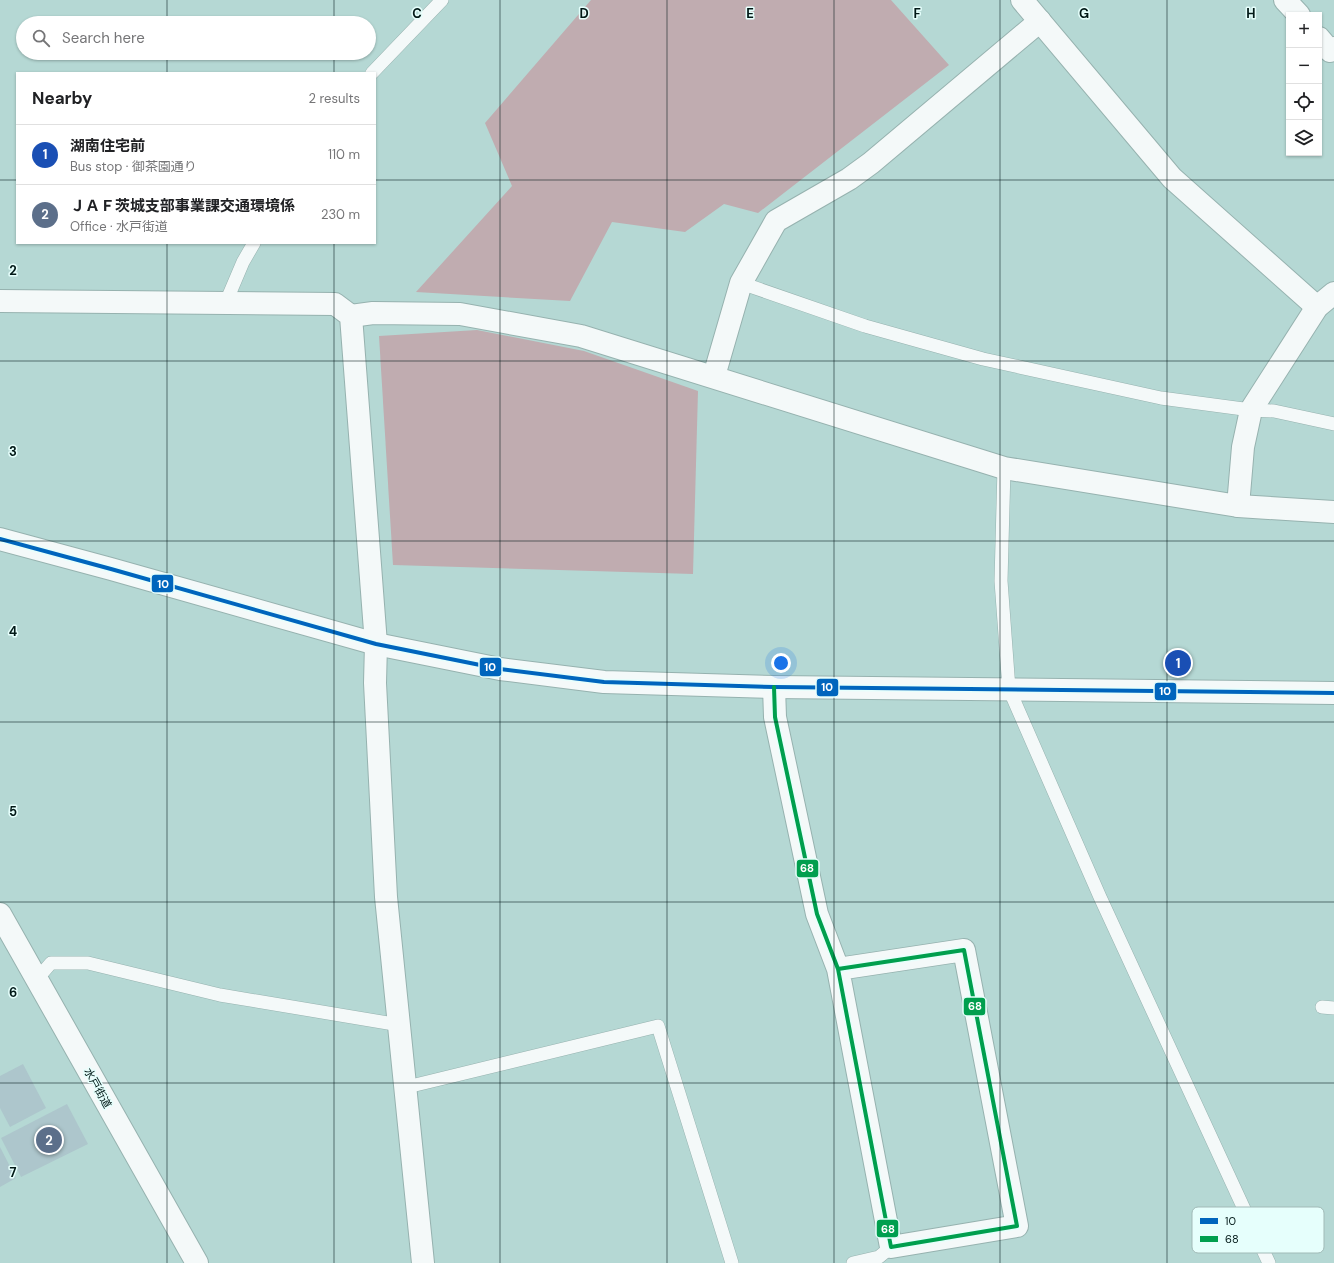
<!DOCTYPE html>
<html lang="en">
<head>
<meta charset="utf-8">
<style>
  :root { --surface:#fff; --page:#f6f6f6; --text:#202124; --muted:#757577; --line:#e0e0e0; --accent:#405b58 }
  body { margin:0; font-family:"DM Sans","Noto Sans JP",sans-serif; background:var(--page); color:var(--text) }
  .controls { position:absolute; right:12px; top:12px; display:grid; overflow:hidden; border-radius:0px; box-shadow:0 1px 3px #0004 }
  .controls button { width:36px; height:36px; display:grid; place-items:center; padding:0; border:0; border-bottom:1px solid var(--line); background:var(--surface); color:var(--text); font:20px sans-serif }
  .you { position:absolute; left:781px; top:663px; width:14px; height:14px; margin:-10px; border:3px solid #fff; border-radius:50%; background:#1a73e8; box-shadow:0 0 0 6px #1a73e833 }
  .badge { display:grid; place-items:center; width:26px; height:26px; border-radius:50%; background:var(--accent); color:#fff; font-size:13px; font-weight:700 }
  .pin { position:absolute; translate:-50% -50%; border:2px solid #fff; box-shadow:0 1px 4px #0006 }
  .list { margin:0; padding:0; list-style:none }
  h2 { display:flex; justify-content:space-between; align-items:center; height:52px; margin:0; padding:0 16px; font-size:17px }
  h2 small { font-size:13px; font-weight:400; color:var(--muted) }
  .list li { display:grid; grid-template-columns:26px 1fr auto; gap:12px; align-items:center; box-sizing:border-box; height:60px; padding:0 16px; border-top:1px solid var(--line) }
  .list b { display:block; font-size:15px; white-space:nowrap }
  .list p { margin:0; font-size:13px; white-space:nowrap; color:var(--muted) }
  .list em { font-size:13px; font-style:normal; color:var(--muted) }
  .icon { flex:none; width:22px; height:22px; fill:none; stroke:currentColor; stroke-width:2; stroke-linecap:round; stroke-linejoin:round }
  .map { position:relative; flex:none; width:1334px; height:1263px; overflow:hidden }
  .search { position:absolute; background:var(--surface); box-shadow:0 1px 3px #0004; left:16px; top:16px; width:360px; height:44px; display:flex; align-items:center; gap:10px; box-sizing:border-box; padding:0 14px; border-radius:22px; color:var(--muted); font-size:15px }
  .panel { position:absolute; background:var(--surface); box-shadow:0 1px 3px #0004; left:16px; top:72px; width:360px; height:172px; border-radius:0px }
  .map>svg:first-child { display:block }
  .forest { fill:#c0acb0 }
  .building { fill:#adc6cc }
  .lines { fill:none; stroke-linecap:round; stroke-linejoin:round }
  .service-casing { stroke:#96b2af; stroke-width:14 }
  .minor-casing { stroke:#96b2af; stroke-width:24 }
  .tertiary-casing { stroke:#96b2af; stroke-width:24 }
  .primary-casing { stroke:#96b2af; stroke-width:24 }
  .service { stroke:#f4f9f9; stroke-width:13 }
  .minor { stroke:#f4f9f9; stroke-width:22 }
  .tertiary { stroke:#f4f9f9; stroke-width:22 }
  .primary { stroke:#f4f9f9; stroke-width:22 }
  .bus-1-casing { stroke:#e6fffc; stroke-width:7 }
  .bus-2-casing { stroke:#e6fffc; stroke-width:7 }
  .bus-1 { stroke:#0065bd; stroke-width:4 }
  .bus-2 { stroke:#009f4e; stroke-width:4 }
  .grid { fill:none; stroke:#011816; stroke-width:1; stroke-opacity:0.55 }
  .labels { text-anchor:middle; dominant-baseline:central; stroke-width:3; stroke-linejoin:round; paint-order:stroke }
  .street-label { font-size:11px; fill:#011816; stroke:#e6fffc }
  .key { fill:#e6fffc; stroke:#a1bab7; stroke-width:1 }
  .key-label { font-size:11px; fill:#011816 }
  .grid-label { font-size:13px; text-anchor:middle; font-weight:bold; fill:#011816; stroke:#e6fffc; stroke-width:3; stroke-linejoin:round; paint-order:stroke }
  .line-badge { stroke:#e6fffc; stroke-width:1.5 }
  .badge-label { font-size:11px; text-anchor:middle; font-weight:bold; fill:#fff }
</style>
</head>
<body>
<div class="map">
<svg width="1334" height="1263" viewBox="0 0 1334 1263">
  <rect width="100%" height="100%" fill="#b5d8d4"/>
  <g class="forest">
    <polygon points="591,0 891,0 949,65 758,213 724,204 685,232 612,222 570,301 416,292 512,186 485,123"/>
    <polygon points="477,330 584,351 698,391 693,574 393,565 379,336"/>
  </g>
  <g class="building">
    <polygon points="23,1064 46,1108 10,1127 0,1108 0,1076"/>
    <polygon points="67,1104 88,1144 21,1177 1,1138"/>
    <polygon points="0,1147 16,1178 0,1187"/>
  </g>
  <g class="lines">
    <defs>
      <g id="service">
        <polyline points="372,73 442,0"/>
        <polyline points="741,283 865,326 983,359 1161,398 1251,410 1274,411 1334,424"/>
        <polyline points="226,302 243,262 254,243"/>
        <polyline points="1004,468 1001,581 1009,689 1100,897 1269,1263"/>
        <polyline points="37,979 51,963 88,963 220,995 400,1025"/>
        <polyline points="1322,1007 1334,1008"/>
        <polyline points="407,1087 658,1026 732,1263"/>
        <polyline points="853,1263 879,1257 891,1247"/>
      </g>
      <g id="minor">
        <polyline points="1022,0 1172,178 1317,307"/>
        <polyline points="1285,0 1299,15"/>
        <polyline points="1319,38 1330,51 1334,48"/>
        <polyline points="0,301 335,304 351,316 376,644 375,683 386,897 423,1263"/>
        <polyline points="351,316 373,313 460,314 581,336 1004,468 1238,506 1334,512"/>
        <polyline points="714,376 741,283 776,221 849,179 871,163 1040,21"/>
        <polyline points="1238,506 1243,447 1251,410 1317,307 1334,293"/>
        <polyline points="774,687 775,717 817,914 838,969 891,1247 1017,1226 964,950 838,969"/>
      </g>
      <polyline id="tertiary" points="0,539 111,569 376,644 500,669 604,682 774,687 1334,693"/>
      <polyline id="primary" points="0,914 197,1263"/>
    </defs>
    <use href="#service" class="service-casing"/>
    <use href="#minor" class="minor-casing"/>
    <use href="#tertiary" class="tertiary-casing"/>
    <use href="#primary" class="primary-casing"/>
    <use href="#service" class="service"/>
    <use href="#minor" class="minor"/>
    <use href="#tertiary" class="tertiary"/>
    <use href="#primary" class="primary"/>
    <defs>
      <polyline id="bus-1" points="0,539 111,569 376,644 500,669 604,682 774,687 1334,693"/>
      <polyline id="bus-2" points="774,687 775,717 817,914 838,969 891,1247 1017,1226 964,950 838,969"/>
    </defs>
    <use href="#bus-1" class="bus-1-casing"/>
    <use href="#bus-2" class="bus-2-casing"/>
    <use href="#bus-1" class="bus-1"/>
    <use href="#bus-2" class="bus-2"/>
  </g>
  <path class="grid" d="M 167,0 L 167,23M 334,0 L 334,23M 500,0 L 500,1263M 667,0 L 667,1263M 834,0 L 834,1263M 1000,0 L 1000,1263M 1167,0 L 1167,1263M 167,53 L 167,73M 334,53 L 334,73M 0,180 L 17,180M 375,180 L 1334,180M 167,243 L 167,1263M 334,243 L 334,1263M 0,361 L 1334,361M 0,541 L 1334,541M 0,722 L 1334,722M 0,902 L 1334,902M 0,1083 L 1334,1083"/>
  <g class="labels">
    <g class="street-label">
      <text transform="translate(98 1088) rotate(61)">水戸街道</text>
    </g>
  </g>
  <rect x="1192" y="1207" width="132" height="46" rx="6" class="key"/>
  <rect x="1200" y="1218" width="18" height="6" fill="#0065bd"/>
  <rect x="1200" y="1236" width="18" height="6" fill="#009f4e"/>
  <g class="key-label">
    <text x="1225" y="1225">10</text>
    <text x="1225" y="1243">68</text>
  </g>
  <g class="grid-label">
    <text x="417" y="18">C</text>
    <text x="584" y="18">D</text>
    <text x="750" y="18">E</text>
    <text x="917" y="18">F</text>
    <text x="1084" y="18">G</text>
    <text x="1251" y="18">H</text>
    <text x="13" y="275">2</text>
    <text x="13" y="456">3</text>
    <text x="13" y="636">4</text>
    <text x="13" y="816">5</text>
    <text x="13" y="997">6</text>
    <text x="13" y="1177">7</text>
  </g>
  <g class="line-badge">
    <rect x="151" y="574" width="23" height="19" rx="4" fill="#0065bd"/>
    <rect x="479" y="657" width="23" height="20" rx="4" fill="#0065bd"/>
    <rect x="816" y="678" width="23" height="19" rx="4" fill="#0065bd"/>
    <rect x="1154" y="682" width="23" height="19" rx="4" fill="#0065bd"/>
    <rect x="796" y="859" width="23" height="19" rx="4" fill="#009f4e"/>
    <rect x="963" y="997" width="23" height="19" rx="4" fill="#009f4e"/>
    <rect x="876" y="1219" width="23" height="19" rx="4" fill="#009f4e"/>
  </g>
  <g class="badge-label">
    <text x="163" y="588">10</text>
    <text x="490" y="671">10</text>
    <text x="827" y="691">10</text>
    <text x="1165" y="695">10</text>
    <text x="807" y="872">68</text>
    <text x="975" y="1010">68</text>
    <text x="888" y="1233">68</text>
  </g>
</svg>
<div class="controls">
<button>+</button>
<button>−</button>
<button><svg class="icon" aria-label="locate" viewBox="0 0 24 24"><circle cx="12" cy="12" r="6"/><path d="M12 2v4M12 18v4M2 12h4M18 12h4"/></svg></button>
<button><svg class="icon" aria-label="layers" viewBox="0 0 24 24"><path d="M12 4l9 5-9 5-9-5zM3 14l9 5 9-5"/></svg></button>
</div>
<div class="you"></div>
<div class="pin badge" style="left:1178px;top:663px;background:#1a4fb4">1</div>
<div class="pin badge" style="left:49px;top:1140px;background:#5c6f8a">2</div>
<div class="search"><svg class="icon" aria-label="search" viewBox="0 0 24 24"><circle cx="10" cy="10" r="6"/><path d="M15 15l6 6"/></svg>Search here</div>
<section class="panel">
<h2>Nearby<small>2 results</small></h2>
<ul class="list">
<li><span class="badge" style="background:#1a4fb4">1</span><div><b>湖南住宅前</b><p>Bus stop · 御茶園通り</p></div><em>110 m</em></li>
<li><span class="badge" style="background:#5c6f8a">2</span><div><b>ＪＡＦ茨城支部事業課交通環境係</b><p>Office · 水戸街道</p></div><em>230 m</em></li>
</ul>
</section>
</div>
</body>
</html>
